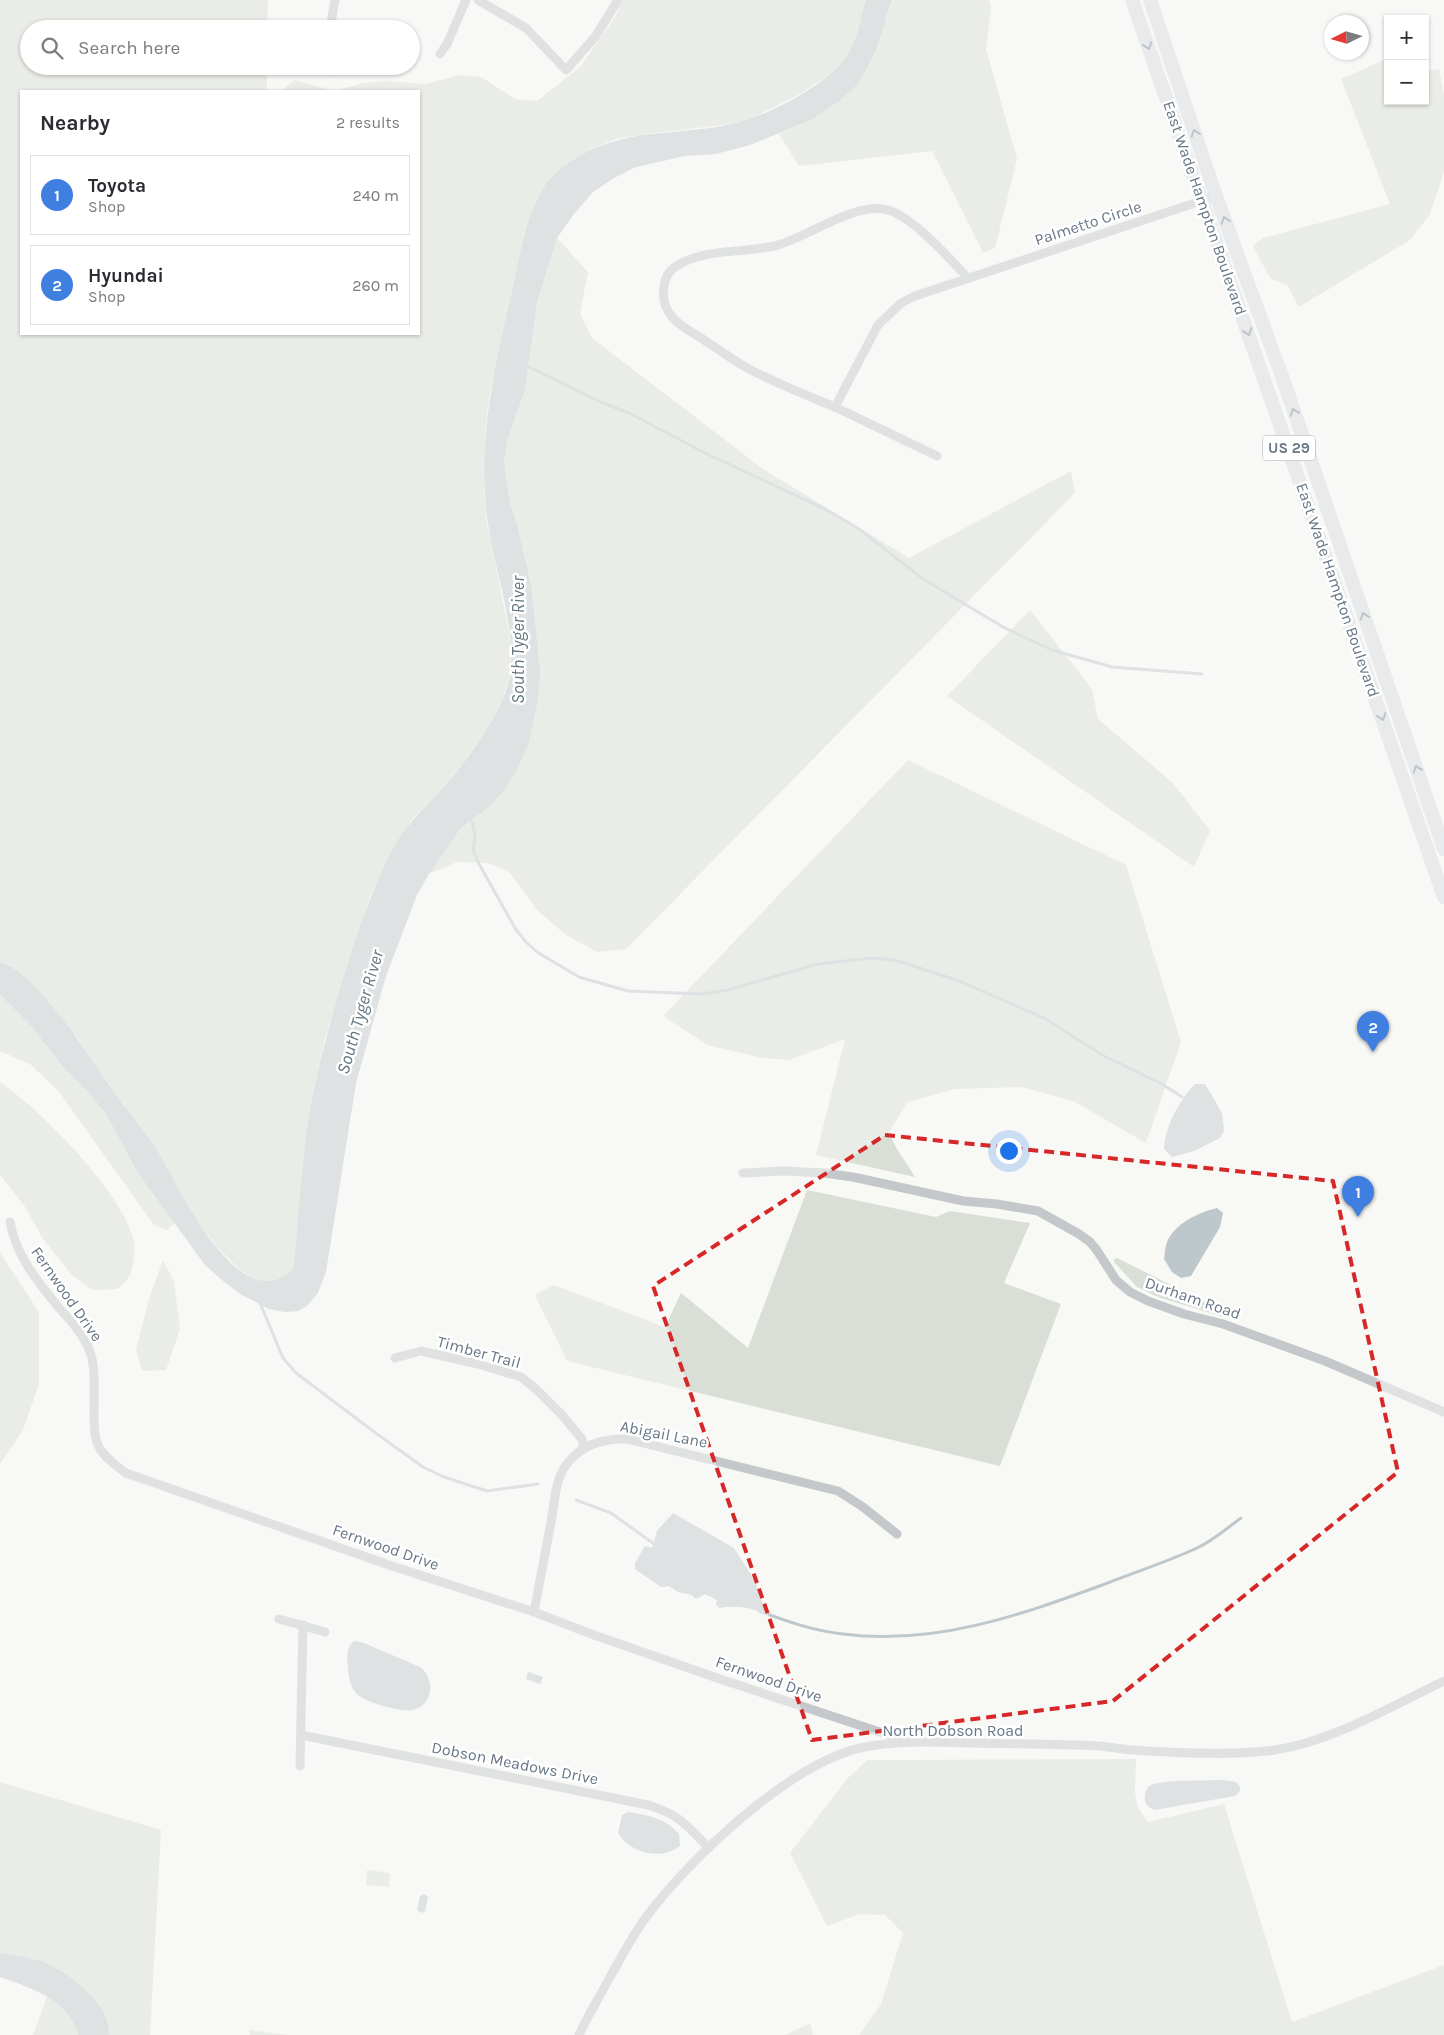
<!DOCTYPE html>
<html lang="en">
<head>
<meta charset="utf-8">
<style>
  :root { --surface:#fff; --page:#f2f2f3; --text:#2b2b33; --muted:#7c7c81; --line:#e1e1e2; --accent:#0b8043 }
  body { margin:0; font-family:Karla,sans-serif; background:var(--page); color:var(--text) }
  .controls { position:absolute; right:15px; top:15px; display:grid; overflow:hidden; border-radius:0px; box-shadow:0 1px 4px #0004 }
  .controls button { width:45px; height:45px; display:grid; place-items:center; padding:0; border:0; border-bottom:1px solid var(--line); background:var(--surface); color:var(--text); font:25px sans-serif }
  .compass { position:absolute; left:1324px; top:15px; width:45px; height:45px; border-radius:50%; background:var(--surface); box-shadow:0 1px 4px #0004; rotate:265deg }
  .you { position:absolute; left:1008px; top:1150px; width:18px; height:18px; margin:-12px; border:4px solid #fff; border-radius:50%; background:#1a73e8; box-shadow:0 0 0 8px #1a73e833 }
  .badge { display:grid; place-items:center; width:32px; height:32px; border-radius:50%; background:var(--accent); color:#fff; font-size:16px; font-weight:700 }
  .pin { position:absolute; translate:-50% -41px; filter:drop-shadow(0 1px 2px #0008) }
  .pin::after { content:''; position:absolute; top:26px; width:18px; height:15px; background:inherit; clip-path:polygon(0 0,100% 0,50% 100%) }
  .list { margin:0; padding:0; list-style:none }
  h2 { display:flex; justify-content:space-between; align-items:center; height:65px; margin:0; padding:0 20px; font-size:21px }
  h2 small { font-size:16px; font-weight:400; color:var(--muted) }
  .list li { display:grid; grid-template-columns:32px 1fr auto; gap:15px; align-items:center; box-sizing:border-box; height:80px; margin:0 10px 10px; padding:0 10px; border:1px solid var(--line); border-radius:0px }
  .list b { display:block; font-size:19px; white-space:nowrap }
  .list p { margin:0; font-size:16px; white-space:nowrap; color:var(--muted) }
  .list em { font-size:16px; font-style:normal; color:var(--muted) }
  .icon { flex:none; width:28px; height:28px; fill:none; stroke:currentColor; stroke-width:2; stroke-linecap:round; stroke-linejoin:round }
  .map { position:relative; flex:none; width:1444px; height:2035px; overflow:hidden }
  .search { position:absolute; background:var(--surface); box-shadow:0 1px 4px #0004; left:20px; top:20px; width:400px; height:55px; display:flex; align-items:center; gap:12px; box-sizing:border-box; padding:0 18px; border-radius:28px; color:var(--muted); font-size:19px }
  .panel { position:absolute; background:var(--surface); box-shadow:0 1px 4px #0004; left:20px; top:90px; width:400px; height:245px; border-radius:0px }
  .map>svg:first-child { display:block }
  .green { fill:#d9dfd6 }
  .water { fill:#bec7cc }
  .lines { fill:none; stroke-linecap:round; stroke-linejoin:round }
  .stream { stroke:#bec7cc; stroke-width:3 }
  .street { stroke:#c4c8cb; stroke-width:9 }
  .primary { stroke:#d5d9dd; stroke-width:14 }
  .oneway { stroke:#788693 }
  .marked { fill:none; stroke:#d62828; stroke-width:4; stroke-dasharray:10 6; stroke-linejoin:round }
  .labels { text-anchor:middle; dominant-baseline:central; stroke-width:5; stroke-linejoin:round; paint-order:stroke }
  .shield { fill:#fff; stroke:#95a0aa; stroke-width:1 }
  .shield-label { font-size:15px; font-weight:bold; fill:#677786 }
  .street-label { font-size:16px; fill:#677786; stroke:#fff }
  .water-label { font-size:18px; font-style:italic; fill:#637781; stroke:#fff }
</style>
</head>
<body>
<div class="map">
<svg width="1444" height="2035" viewBox="0 0 1444 2035">
  <rect width="100%" height="100%" fill="#f8f8f5"/>
  <g class="green">
    <polygon points="0,0 268,0 267,29 29,29 29,66 267,66 267,91 21,91 21,334 419,334 419,91 282,91 294,80 335,91 363,83 387,81 425,84 461,75 481,77 515,99 537,101 580,67 615,17 623,0 866,0 854,42 845,59 827,76 800,94 752,118 731,124 654,133 615,139 590,150 506,321 489,398 485,433 484,493 487,523 509,631 511,650 509,680 501,703 485,732 463,763 438,793 413,818 395,845 370,896 325,1039 315,1084 303,1160 294,1268 284,1278 269,1282 253,1279 238,1268 217,1247 190,1212 156,1148 117,1096 77,1037 8,964 0,962"/>
    <polygon points="892,0 989,0 991,9 986,49 1017,159 995,248 983,253 932,151 799,166 779,134 811,120 838,102 887,18"/>
    <polygon points="1384,60 1388,64 1388,101 1425,101 1425,72 1439,69 1444,95 1444,172 1430,214 1410,240 1299,307 1287,285 1270,278 1253,246 1263,238 1390,204 1341,79"/>
    <polygon points="557,238 588,272 580,313 592,338 763,469 909,558 1071,471 1075,493 626,949 597,952 566,935 537,910 510,873 488,863 457,862 429,874 461,828 489,807 502,793 531,584 517,524 510,503 504,462 507,442 525,390 537,303"/>
    <polygon points="1030,610 1092,689 1098,719 1173,783 1210,831 1194,867 947,696"/>
    <polygon points="908,760 1126,865 1181,1042 1146,1143 1073,1101 1021,1087 956,1089 907,1102 889,1133 897,1149 915,1177 816,1155 845,1039 789,1060 763,1058 707,1045 663,1016"/>
    <polygon points="0,995 32,1027 63,1067 90,1094 106,1114 138,1173 175,1223 167,1230 154,1225 60,1093 30,1064 0,1051"/>
    <path d="M 0,1082 C 42,1111 122,1192 134,1241 C 136,1246 133,1271 130,1275 C 128,1280 121,1285 117,1289 L 93,1290 L 72,1275 L 43,1239 L 24,1205 L 0,1175 Z"/>
    <polygon points="807,1190 936,1217 950,1211 1030,1223 1004,1283 1061,1304 1000,1466 567,1361 535,1295 554,1285 665,1327 681,1293 748,1348"/>
    <polygon points="0,1253 39,1312 39,1384 23,1430 0,1464"/>
    <polygon points="1117,1258 1231,1315 1235,1318 1234,1320 1158,1297 1137,1287 1114,1262 1114,1259"/>
    <polygon points="163,1260 174,1281 180,1329 166,1370 142,1371 136,1350 149,1299"/>
    <polygon points="1136,1759 1135,1792 1138,1808 1148,1822 1224,1804 1292,2022 1444,1965 1444,2035 859,2035 881,2004 903,1933 885,1915 860,1914 827,1926 790,1853 846,1780 867,1760"/>
    <polygon points="0,1782 161,1830 150,2035 109,2035 107,2019 97,2002 79,1984 36,1959 0,1953"/>
    <polygon points="367,1870 390,1873 389,1887 366,1885"/>
    <path d="M 47,1997 C 64,2006 74,2015 78,2035 L 33,2035 Z"/>
    <polygon points="810,2023 813,2035 786,2035"/>
    <polygon points="249,2030 288,2035 250,2035"/>
  </g>
  <g class="water">
    <path d="M 866,0 L 892,0 L 876,50 L 859,83 L 838,102 L 811,120 L 750,145 L 716,154 L 685,156 L 636,167 L 614,178 L 593,192 L 574,214 L 557,238 L 537,303 L 525,390 L 507,442 L 504,462 L 510,503 L 517,524 L 531,584 L 540,671 L 538,700 L 528,745 L 517,770 L 502,793 L 489,807 L 461,828 L 429,874 L 417,895 L 386,976 L 356,1083 L 326,1272 L 318,1293 L 307,1306 L 298,1311 L 285,1312 L 269,1309 L 240,1294 L 222,1280 L 205,1265 L 138,1173 L 106,1114 L 90,1094 L 63,1067 L 32,1027 L 0,995 L 0,962 C 36,971 94,1063 116,1095 C 129,1113 145,1131 157,1150 C 178,1185 240,1324 294,1268 C 298,1219 301,1170 308,1122 C 316,1073 329,1026 343,979 C 357,934 371,890 393,848 C 405,827 420,812 437,794 C 458,772 477,746 492,720 C 500,706 507,692 510,677 C 517,623 493,569 487,516 C 477,438 496,363 513,287 C 521,252 526,214 546,184 C 553,174 565,165 575,159 C 625,127 678,136 732,124 C 767,116 824,87 845,58 C 857,42 860,19 866,0 Z"/>
    <path d="M 1195,1084 L 1205,1084 L 1222,1113 L 1224,1131 L 1220,1138 L 1194,1151 L 1172,1157 L 1164,1149 C 1165,1126 1179,1101 1195,1084 Z"/>
    <path d="M 1217,1208 L 1223,1213 L 1220,1227 L 1191,1276 L 1181,1278 L 1172,1272 L 1164,1259 C 1165,1253 1165,1247 1167,1242 C 1175,1223 1198,1213 1217,1208 Z"/>
    <path d="M 673,1513 L 734,1548 L 755,1581 L 765,1610 L 762,1613 C 748,1606 734,1606 719,1608 L 716,1605 L 717,1600 L 705,1594 L 698,1598 L 694,1598 L 692,1595 L 678,1592 L 669,1586 L 661,1587 L 635,1569 L 635,1563 L 645,1546 L 652,1548 L 657,1531 Z"/>
    <path d="M 354,1641 L 364,1643 L 420,1667 C 435,1678 434,1705 413,1710 C 401,1712 366,1703 357,1694 C 350,1687 348,1675 348,1665 C 347,1656 346,1647 354,1641 Z"/>
    <polygon points="528,1672 543,1677 540,1684 526,1679"/>
    <path d="M 1224,1780 L 1236,1782 L 1240,1787 L 1240,1791 L 1235,1796 L 1154,1810 C 1148,1807 1143,1803 1145,1795 C 1145,1791 1148,1787 1151,1785 C 1165,1779 1207,1781 1224,1780 Z"/>
    <path d="M 628,1812 C 648,1815 665,1818 679,1834 L 680,1846 C 661,1861 630,1853 618,1833 L 622,1815 Z"/>
    <polygon points="424,1894 428,1897 425,1911 422,1913 417,1910 420,1896"/>
    <path d="M 0,1953 C 11,1955 23,1956 34,1959 C 59,1965 99,1995 107,2020 C 108,2024 109,2030 109,2035 L 78,2035 C 70,2000 31,1988 0,1977 Z"/>
  </g>
  <g class="lines">
    <g class="stream">
      <polyline points="529,367 603,403 629,413 705,453 825,509 859,529 923,579 1003,627 1026,638 1052,650 1112,667 1202,674"/>
      <polyline points="472,821 475,836 473,850 478,862 515,928 525,941 537,952 579,977 628,991 702,994 728,990 818,964 872,958 895,960 959,981 1044,1018 1104,1056 1162,1084 1182,1097"/>
      <polyline points="260,1303 283,1358 296,1373 377,1434 423,1467 444,1477 487,1491 538,1484"/>
      <polyline points="576,1500 611,1513 657,1546"/>
      <path d="M 759,1611 C 786,1621 814,1631 843,1634 C 934,1646 1021,1615 1105,1584 C 1135,1572 1167,1562 1197,1548 C 1213,1541 1227,1528 1241,1518"/>
    </g>
    <g class="street">
      <polyline points="478,0 526,28 566,70 595,37 618,0"/>
      <polyline points="330,29 335,0"/>
      <polyline points="440,54 447,44 466,0"/>
      <polyline points="330,66 332,71"/>
      <path d="M 968,278 C 949,258 913,217 888,210 C 856,201 810,236 778,245 C 745,254 704,247 675,267 C 668,272 665,278 664,286 C 662,298 665,309 673,318 C 682,328 696,334 707,342 C 723,352 738,364 755,372 C 781,385 808,396 835,407 L 878,325 L 901,303 L 915,296 L 1216,196"/>
      <polyline points="835,407 937,456"/>
      <polyline points="743,1173 784,1171 824,1173 853,1177 963,1201 997,1204 1038,1211 1079,1234 1090,1242 1096,1249 1116,1280 1130,1292 1148,1301 1184,1314 1223,1324 1325,1361 1444,1412"/>
      <path d="M 10,1222 C 16,1256 38,1282 59,1308 C 71,1321 84,1335 90,1352 C 100,1378 88,1428 99,1447 C 105,1458 116,1466 126,1473 L 392,1566 L 534,1612 L 594,1635 L 720,1679 L 910,1742"/>
      <polyline points="395,1358 421,1351 478,1364 521,1377 537,1390 562,1415 582,1439 584,1448"/>
      <path d="M 534,1612 C 540,1580 546,1548 552,1517 C 554,1502 556,1481 564,1468 C 579,1445 601,1438 627,1439 L 838,1491 L 863,1507 L 897,1534"/>
      <polyline points="279,1619 325,1632"/>
      <path d="M 301,1735 L 648,1805 C 680,1815 686,1825 709,1848"/>
      <polyline points="300,1766 303,1625"/>
      <path d="M 579,2035 C 588,2015 600,1996 610,1977 C 621,1958 631,1938 644,1920 C 687,1861 788,1765 860,1748 C 896,1740 934,1742 971,1743 C 1013,1744 1056,1744 1098,1746 C 1110,1747 1121,1749 1133,1750 C 1177,1753 1232,1756 1275,1750 C 1333,1741 1392,1706 1444,1681"/>
    </g>
    <g class="primary">
      <polyline points="1132,0 1444,897"/>
      <polyline points="1150,0 1216,196 1284,382 1444,849"/>
    </g>
  </g>
  <defs><path id="oneway-chevron" d="M-2-3.5L2.5 0L-2 3.5" fill="none" stroke-width="1.6" stroke-linecap="round" stroke-linejoin="round" transform="scale(1.25)"/></defs>
  <g class="oneway">
    <use href="#oneway-chevron" transform="translate(1148 46) rotate(71)"/>
    <use href="#oneway-chevron" transform="translate(1195 133) rotate(-109)"/>
    <use href="#oneway-chevron" transform="translate(1225 220) rotate(-110)"/>
    <use href="#oneway-chevron" transform="translate(1248 332) rotate(70)"/>
    <use href="#oneway-chevron" transform="translate(1294 412) rotate(-109)"/>
    <use href="#oneway-chevron" transform="translate(1364 616) rotate(-109)"/>
    <use href="#oneway-chevron" transform="translate(1382 717) rotate(71)"/>
    <use href="#oneway-chevron" transform="translate(1417 769) rotate(-109)"/>
  </g>
  <path d="M0 0H1444V2035H0ZM 885,1135 L 1333,1181 L 1398,1472 L 1113,1701 L 812,1740 L 653,1286 Z" fill="#f8f8f5" fill-opacity=".55" fill-rule="evenodd"/>
  <path class="marked" d="M 885,1135 L 1333,1181 L 1398,1472 L 1113,1701 L 812,1740 L 653,1286 Z"/>
  <g class="labels">
    <rect class="shield" x="1263" y="435.5" width="52" height="25" rx="4"/>
    <g class="shield-label">
      <text x="1289" y="448">US 29</text>
    </g>
    <g class="street-label">
      <text transform="translate(1205 208) rotate(71)">East Wade Hampton Boulevard</text>
      <text transform="translate(1088 223) rotate(-18)">Palmetto Circle</text>
      <text transform="translate(1338 590) rotate(71)">East Wade Hampton Boulevard</text>
      <text transform="translate(67 1294) rotate(55)">Fernwood Drive</text>
      <text transform="translate(1193 1298) rotate(19)">Durham Road</text>
      <text transform="translate(479 1352) rotate(15)">Timber Trail</text>
      <text transform="translate(664 1434) rotate(11)">Abigail Lane</text>
      <text transform="translate(386 1547) rotate(19)">Fernwood Drive</text>
      <text transform="translate(769 1679) rotate(19)">Fernwood Drive</text>
      <text x="953" y="1730">North Dobson Road</text>
      <text transform="translate(515 1763) rotate(11)">Dobson Meadows Drive</text>
    </g>
    <g class="water-label">
      <text transform="translate(518 640) rotate(-90)">South Tyger River</text>
      <text transform="translate(360 1012) rotate(-74)">South Tyger River</text>
    </g>
  </g>
</svg>
<div class="controls">
<button>+</button>
<button>−</button>
</div>
<svg class="compass" viewBox="-18 -18 36 36"><path d="M0-13l5 13h-10z" fill="#e53935"/><path d="M0 13l5-13h-10z" fill="#7c7c81"/></svg>
<div class="you"></div>
<div class="pin badge" style="left:1358px;top:1217px;background:#3f7fe0">1</div>
<div class="pin badge" style="left:1373px;top:1052px;background:#3f7fe0">2</div>
<div class="search"><svg class="icon" aria-label="search" viewBox="0 0 24 24"><circle cx="10" cy="10" r="6"/><path d="M15 15l6 6"/></svg>Search here</div>
<section class="panel">
<h2>Nearby<small>2 results</small></h2>
<ul class="list">
<li><span class="badge" style="background:#3f7fe0">1</span><div><b>Toyota</b><p>Shop</p></div><em>240 m</em></li>
<li><span class="badge" style="background:#3f7fe0">2</span><div><b>Hyundai</b><p>Shop</p></div><em>260 m</em></li>
</ul>
</section>
</div>
</body>
</html>
